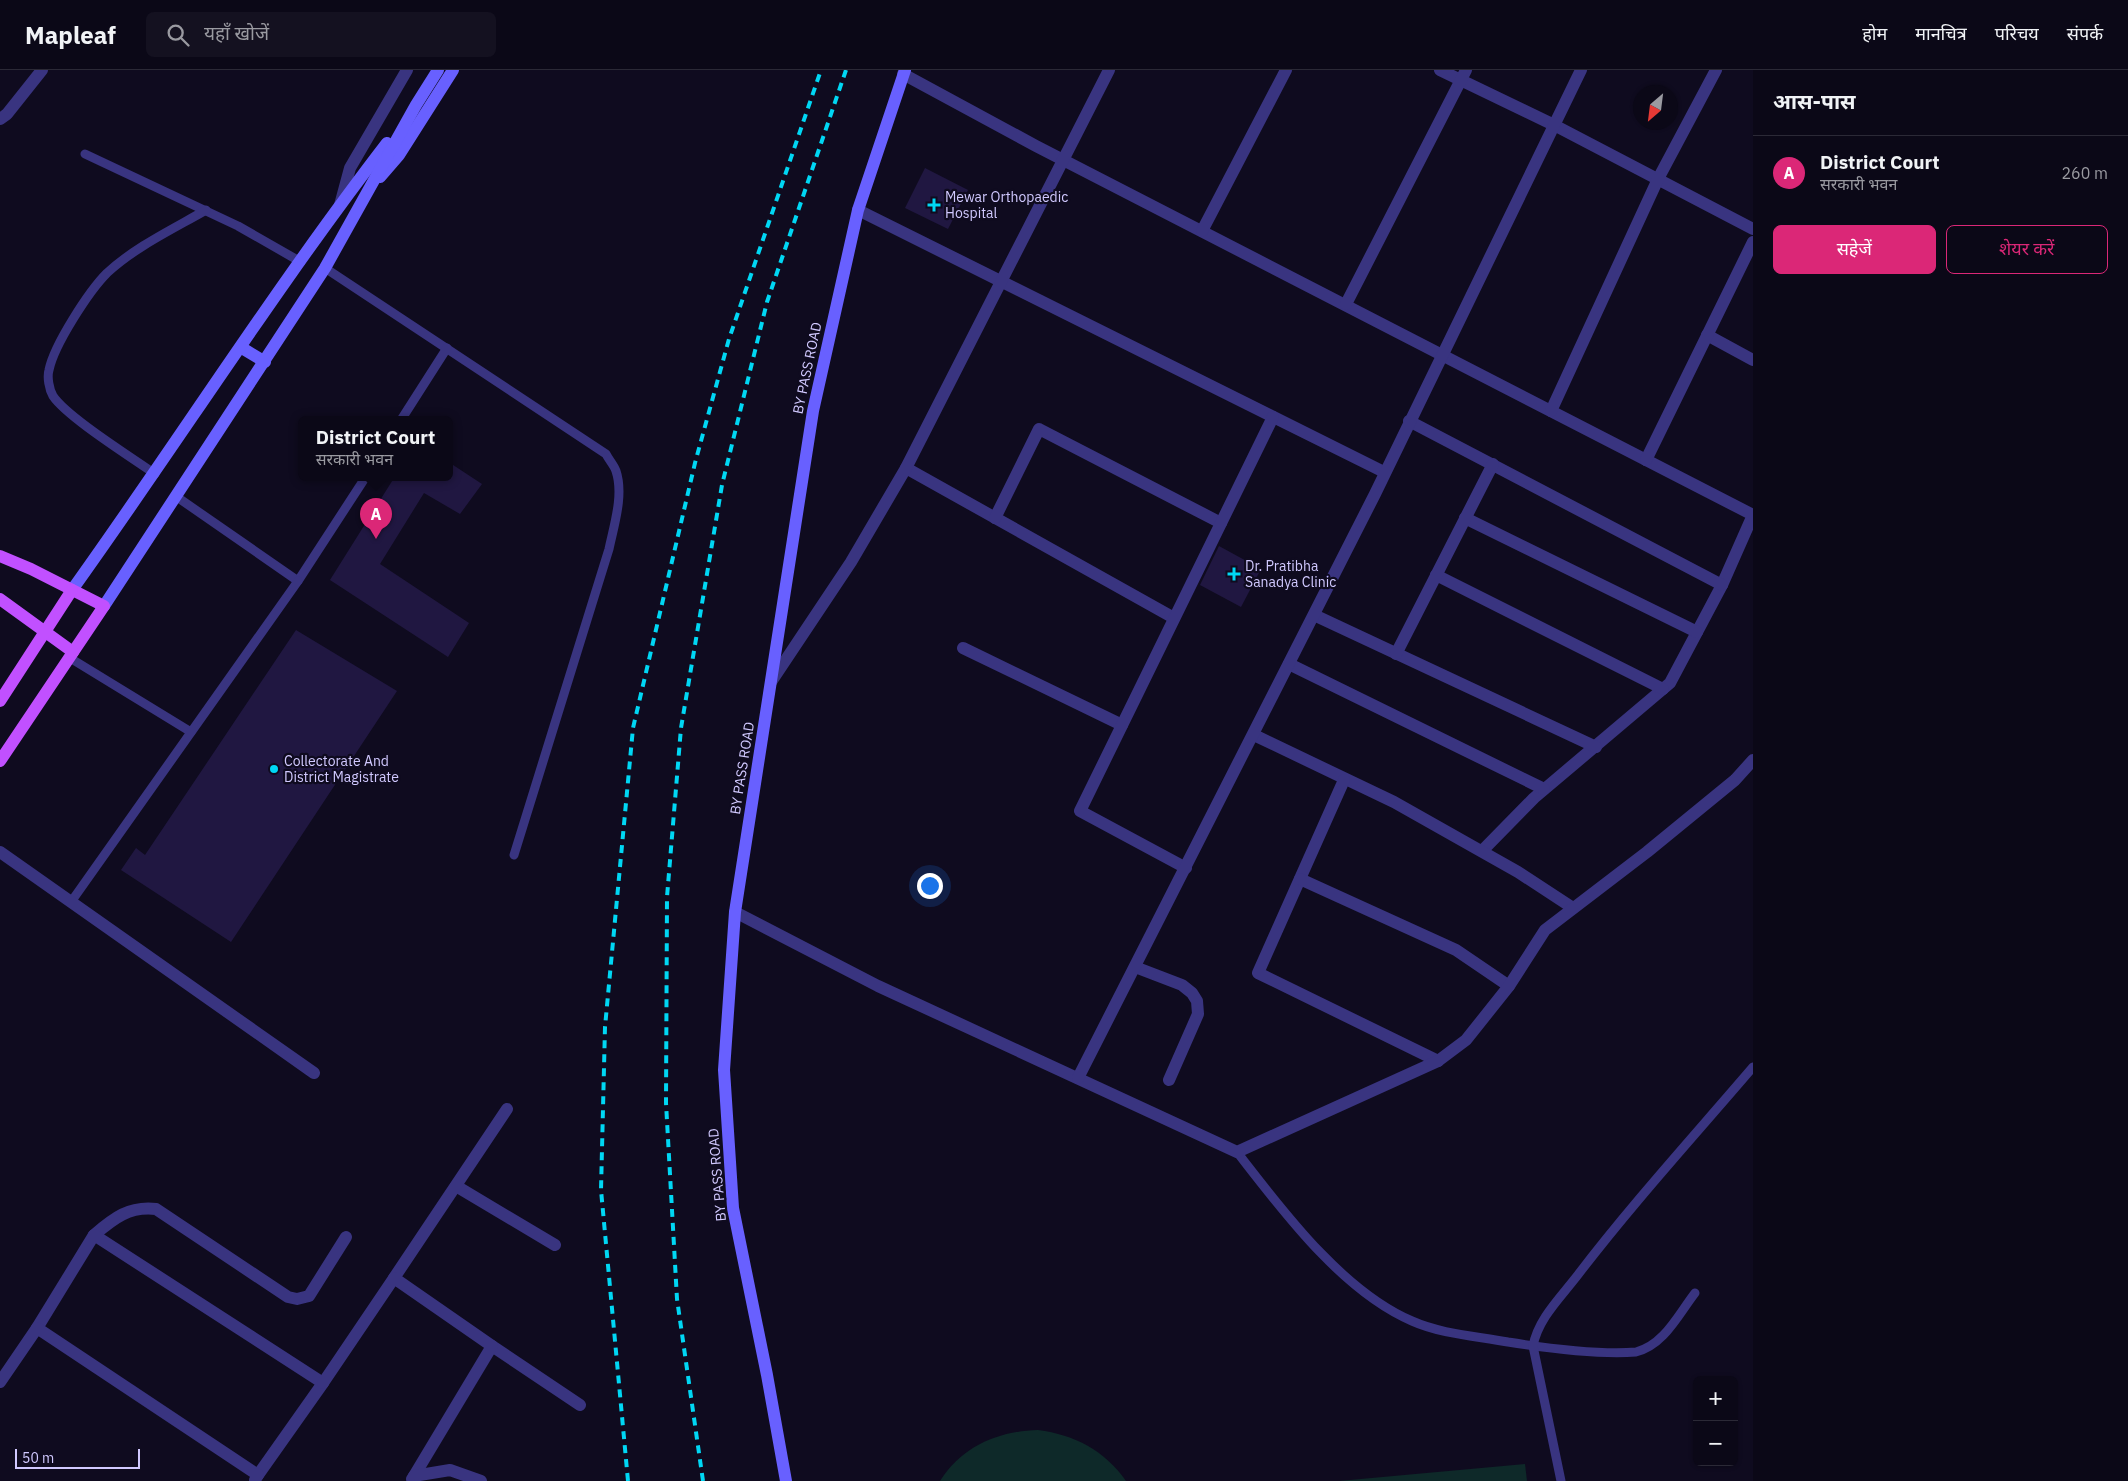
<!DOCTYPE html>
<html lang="hi">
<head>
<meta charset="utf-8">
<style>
  :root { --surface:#0b0817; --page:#141120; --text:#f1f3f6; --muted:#9a9aa1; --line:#2b2936; --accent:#db2777 }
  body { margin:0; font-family:"IBM Plex Sans","Noto Sans Devanagari",sans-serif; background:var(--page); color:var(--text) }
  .controls { position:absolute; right:15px; bottom:15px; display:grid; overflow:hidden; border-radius:8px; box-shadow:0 1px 4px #0004 }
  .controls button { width:45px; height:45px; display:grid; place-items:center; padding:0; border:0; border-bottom:1px solid var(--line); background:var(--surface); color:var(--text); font:25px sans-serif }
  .compass { position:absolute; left:1633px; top:15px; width:45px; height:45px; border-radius:50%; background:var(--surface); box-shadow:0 1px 4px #0004; rotate:208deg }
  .scale { position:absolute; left:15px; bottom:12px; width:125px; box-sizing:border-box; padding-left:5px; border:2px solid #d1c9ff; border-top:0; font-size:14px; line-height:18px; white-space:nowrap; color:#d1c9ff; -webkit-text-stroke:4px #0f0b1f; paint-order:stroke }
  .you { position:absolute; left:929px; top:815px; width:18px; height:18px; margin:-12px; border:4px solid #fff; border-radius:50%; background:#1a73e8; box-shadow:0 0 0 8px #1a73e833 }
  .badge { display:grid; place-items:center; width:32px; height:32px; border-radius:50%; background:var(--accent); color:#fff; font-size:16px; font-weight:700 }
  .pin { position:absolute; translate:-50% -41px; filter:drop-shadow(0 1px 2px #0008) }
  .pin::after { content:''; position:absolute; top:26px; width:18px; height:15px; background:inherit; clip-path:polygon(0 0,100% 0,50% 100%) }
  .popup { position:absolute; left:298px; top:346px; width:155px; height:65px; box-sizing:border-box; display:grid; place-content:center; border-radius:8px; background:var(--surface); filter:drop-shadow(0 1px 4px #0005); font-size:16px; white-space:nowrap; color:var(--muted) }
  .popup b { font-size:19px; color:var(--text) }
  .popup::after { content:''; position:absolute; left:50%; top:100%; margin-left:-10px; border:10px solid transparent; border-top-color:var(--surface) }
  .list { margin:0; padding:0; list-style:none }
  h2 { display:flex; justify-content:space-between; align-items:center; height:65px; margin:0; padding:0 20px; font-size:21px }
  h2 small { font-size:16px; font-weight:400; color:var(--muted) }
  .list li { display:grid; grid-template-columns:32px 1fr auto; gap:15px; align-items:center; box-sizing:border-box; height:75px; padding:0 20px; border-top:1px solid var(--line) }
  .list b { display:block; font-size:19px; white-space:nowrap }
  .list p { margin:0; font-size:16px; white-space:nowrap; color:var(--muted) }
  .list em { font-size:16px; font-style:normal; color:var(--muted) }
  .actions { display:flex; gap:10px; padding:15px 20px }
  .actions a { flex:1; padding:11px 0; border:1px solid var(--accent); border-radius:8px; text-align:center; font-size:18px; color:var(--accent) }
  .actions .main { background:var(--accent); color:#fff }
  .icon { flex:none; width:28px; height:28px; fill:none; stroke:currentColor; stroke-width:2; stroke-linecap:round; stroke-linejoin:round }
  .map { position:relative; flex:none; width:1753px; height:1411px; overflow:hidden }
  header { display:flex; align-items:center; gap:30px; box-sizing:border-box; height:70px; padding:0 25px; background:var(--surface); border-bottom:1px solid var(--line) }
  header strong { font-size:24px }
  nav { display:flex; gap:28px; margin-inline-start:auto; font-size:18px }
  .search { width:350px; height:45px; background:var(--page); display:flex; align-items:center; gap:12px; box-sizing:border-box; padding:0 18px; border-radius:8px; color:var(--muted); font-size:19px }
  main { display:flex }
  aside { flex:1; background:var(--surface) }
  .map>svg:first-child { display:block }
  .green { fill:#0e2929 }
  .building { fill:#201741 }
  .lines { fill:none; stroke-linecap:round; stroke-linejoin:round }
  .lane { stroke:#393480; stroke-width:9 }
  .street { stroke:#393480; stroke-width:12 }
  .secondary { stroke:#6860ff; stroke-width:12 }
  .primary { stroke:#c150ff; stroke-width:12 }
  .rail { stroke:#00d7f4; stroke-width:4; stroke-dasharray:8 6; stroke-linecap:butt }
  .poi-dot { fill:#00d7f4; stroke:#0f0b1f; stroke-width:2 }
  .labels { text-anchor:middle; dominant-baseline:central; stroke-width:4.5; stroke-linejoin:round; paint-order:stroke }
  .poi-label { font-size:14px; fill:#d1c9ff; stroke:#0f0b1f; text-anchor:start }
  .street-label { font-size:14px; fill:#d1c9ff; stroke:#0f0b1f }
</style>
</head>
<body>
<header>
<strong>Mapleaf</strong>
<div class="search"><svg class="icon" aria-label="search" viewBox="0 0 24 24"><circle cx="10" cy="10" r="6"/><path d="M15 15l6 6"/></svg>यहाँ खोजें</div>
<nav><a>होम</a><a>मानचित्र</a><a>परिचय</a><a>संपर्क</a></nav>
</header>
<main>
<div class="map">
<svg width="1753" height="1411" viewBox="0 0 1753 1411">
  <rect width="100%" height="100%" fill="#0f0b1f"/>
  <g class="green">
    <path d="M 1038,1360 C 1075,1365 1104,1380 1126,1411 L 940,1411 C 962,1376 999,1361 1038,1360 Z"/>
    <polygon points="1525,1394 1527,1411 1339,1411"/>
  </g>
  <g class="building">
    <polygon points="925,98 968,120 948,159 905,138"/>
    <polygon points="450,393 482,414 460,444 424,423 380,494 469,553 448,587 330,510 394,408 450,408"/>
    <polygon points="1219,476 1261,499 1241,537 1200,515"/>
    <polygon points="296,560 397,621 231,872 121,800 136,778 145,785"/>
  </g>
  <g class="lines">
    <g class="lane">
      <polyline points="85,84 238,156 301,192"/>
      <path d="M 325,198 L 606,384 C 609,390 614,395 616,401 C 624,425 614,455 609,479 L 514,785"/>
      <polyline points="401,350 447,278"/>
      <path d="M 155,404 C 131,387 67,347 53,326 C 49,319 47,307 49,300 C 54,275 89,221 107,203 C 135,177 173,159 206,140"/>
      <polyline points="177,427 298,511 365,408"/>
      <polyline points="70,588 191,662"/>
      <polyline points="71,832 298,511"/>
      <path d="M 1237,1082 C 1282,1140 1342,1221 1412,1251 C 1441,1264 1476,1266 1508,1272 C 1546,1278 1598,1285 1636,1282 C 1664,1275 1678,1245 1695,1223"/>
      <path d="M 1561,1411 L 1533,1276 C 1538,1249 1560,1228 1577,1206 C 1632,1134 1694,1066 1753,997"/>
    </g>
    <g class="street">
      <polyline points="1440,0 1554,55 1753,159"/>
      <polyline points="903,4 1036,76 1753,445 1722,515 1670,613 1534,728 1482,781"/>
      <polyline points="0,49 7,44 42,0"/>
      <polyline points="340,135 350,98 407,0"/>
      <polyline points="858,140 1384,402"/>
      <polyline points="1202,161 1286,0"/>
      <polyline points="1346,234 1466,0"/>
      <polyline points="1707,265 1753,290"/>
      <polyline points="1551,341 1658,109 1716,0"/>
      <polyline points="1409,351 1722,515"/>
      <polyline points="1646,390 1753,172"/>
      <polyline points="906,398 1174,548"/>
      <polyline points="995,448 1039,359 1221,453"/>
      <polyline points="1465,448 1697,562"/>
      <polyline points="1436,505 1663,619"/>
      <polyline points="1314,545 1596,677"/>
      <polyline points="963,578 1122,655"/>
      <polyline points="1396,584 1493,394"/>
      <polyline points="1289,594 1544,719"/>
      <polyline points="771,612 851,492 906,398 1109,0"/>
      <polyline points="1254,665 1394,732 1518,802 1573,838"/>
      <polyline points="1344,710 1258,903 1438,991"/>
      <polyline points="0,782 314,1003"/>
      <polyline points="1186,798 1080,741 1273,347"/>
      <polyline points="1300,809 1456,880 1509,916"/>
      <polyline points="735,842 878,916 1237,1082 1438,991 1466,970 1509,916 1545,860 1647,782 1735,710 1753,690"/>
      <polyline points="1135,897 1182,915 1192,923 1197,931 1198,944 1169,1010"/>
      <polyline points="1078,1008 1375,424 1581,0"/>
      <polyline points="456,1116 555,1175"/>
      <path d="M 94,1165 C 114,1148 129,1136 156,1139 L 288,1227 L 297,1229 L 309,1226 L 346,1167"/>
      <polyline points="394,1208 507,1039"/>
      <polyline points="37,1258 94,1165 323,1313 258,1405"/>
      <polyline points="492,1276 580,1335"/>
      <polyline points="0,1312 37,1258 258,1405 255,1410"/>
      <polyline points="323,1313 394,1208 492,1276 414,1406"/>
      <polyline points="412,1409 414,1406 450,1400 481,1411"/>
    </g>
    <g class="secondary">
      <polyline points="380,107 399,85 453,0"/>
      <polyline points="242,278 265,292"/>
      <path d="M 72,520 C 178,372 276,217 387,73"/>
      <polyline points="104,536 325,198 416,35 438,0"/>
      <polyline points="786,1411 767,1305 733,1138 724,1000 735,842 813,341 858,140 905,0"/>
    </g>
    <g class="primary">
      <polyline points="0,486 31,499 104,536 0,691"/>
      <polyline points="0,529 73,582"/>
      <polyline points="0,631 72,520"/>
    </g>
    <g class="rail">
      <polyline points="628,1411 601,1120 605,957 633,658 695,393 729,269 821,0"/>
      <polyline points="703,1411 677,1229 666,1033 667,827 681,658 722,415 767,232 846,0"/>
    </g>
  </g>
  <g class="poi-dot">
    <path d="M931.5 127.5h5v5h5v5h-5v5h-5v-5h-5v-5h5z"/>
    <path d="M1231.5 496.5h5v5h5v5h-5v5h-5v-5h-5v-5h5z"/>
    <circle cx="274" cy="699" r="5"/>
  </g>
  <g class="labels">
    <g class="poi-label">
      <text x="945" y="127">Mewar Orthopaedic<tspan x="945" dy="16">Hospital</tspan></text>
      <text x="1245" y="496">Dr. Pratibha<tspan x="1245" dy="16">Sanadya Clinic</tspan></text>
      <text x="284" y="691">Collectorate And<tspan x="284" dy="16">District Magistrate</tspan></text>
    </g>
    <g class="street-label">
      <text transform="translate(807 298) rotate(-78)">BY PASS ROAD</text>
      <text transform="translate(742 698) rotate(-81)">BY PASS ROAD</text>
      <text transform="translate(717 1105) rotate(-95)">BY PASS ROAD</text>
    </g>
  </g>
</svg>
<div class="controls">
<button>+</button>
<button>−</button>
</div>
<svg class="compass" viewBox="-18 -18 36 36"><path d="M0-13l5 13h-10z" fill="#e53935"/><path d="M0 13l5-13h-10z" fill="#9a9aa1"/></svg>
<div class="scale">50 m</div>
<div class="you"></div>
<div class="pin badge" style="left:376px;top:469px">A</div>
<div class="popup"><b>District Court</b>सरकारी भवन</div>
</div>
<aside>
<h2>आस-पास<small></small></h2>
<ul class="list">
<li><span class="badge">A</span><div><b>District Court</b><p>सरकारी भवन</p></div><em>260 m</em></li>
</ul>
<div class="actions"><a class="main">सहेजें</a><a>शेयर करें</a></div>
</aside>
</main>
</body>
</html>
